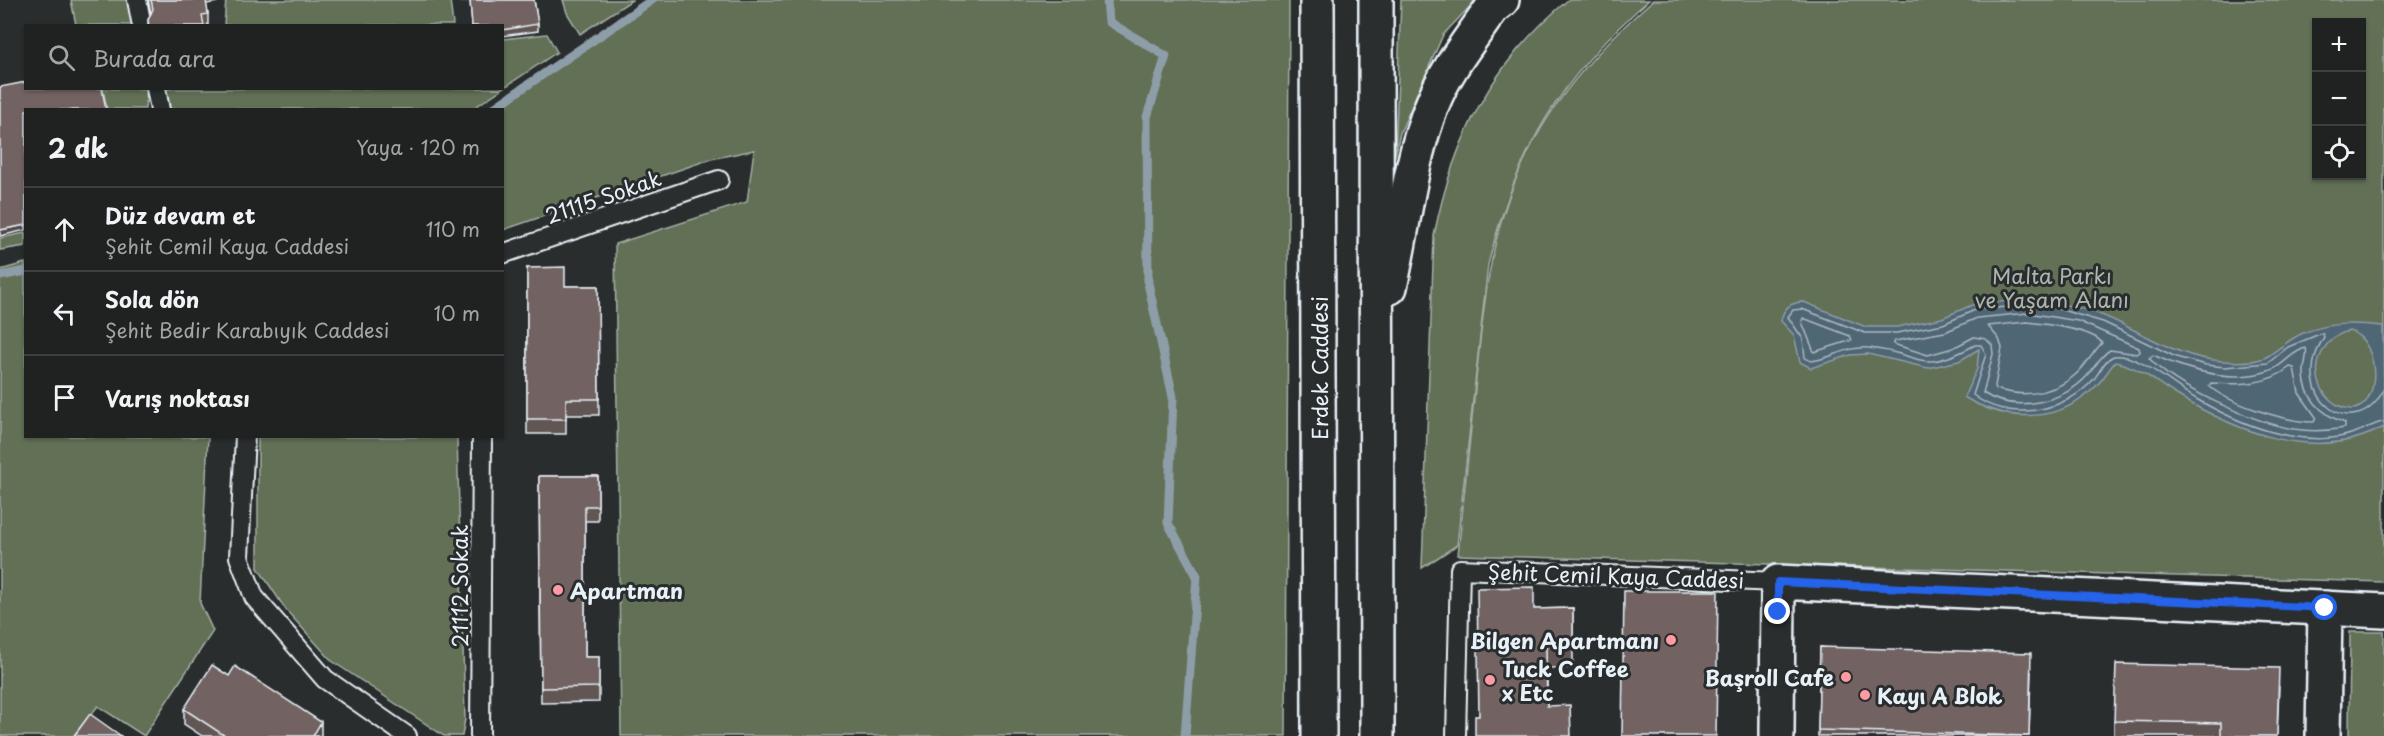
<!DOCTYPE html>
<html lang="tr">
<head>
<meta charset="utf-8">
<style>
  :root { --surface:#202222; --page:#282a2a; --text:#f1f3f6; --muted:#a2a4a5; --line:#3d3f40 }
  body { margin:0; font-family:"Playpen Sans",sans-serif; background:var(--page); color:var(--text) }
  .controls { position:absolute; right:18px; top:18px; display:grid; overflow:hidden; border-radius:0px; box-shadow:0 2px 4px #0004 }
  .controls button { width:54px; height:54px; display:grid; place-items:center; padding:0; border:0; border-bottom:2px solid var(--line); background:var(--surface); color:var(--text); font:30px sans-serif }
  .stop { position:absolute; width:18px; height:18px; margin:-14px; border:4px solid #2563eb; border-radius:50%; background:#fff }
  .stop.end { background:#2563eb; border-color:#fff; box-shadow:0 2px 6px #0008 }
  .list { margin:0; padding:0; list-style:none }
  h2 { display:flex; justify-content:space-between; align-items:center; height:78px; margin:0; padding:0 24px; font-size:26px }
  h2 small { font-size:20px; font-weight:400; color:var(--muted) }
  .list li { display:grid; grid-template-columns:39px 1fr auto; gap:18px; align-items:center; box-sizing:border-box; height:84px; padding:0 24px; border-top:2px solid var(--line) }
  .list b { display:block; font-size:22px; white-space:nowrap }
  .list p { margin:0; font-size:20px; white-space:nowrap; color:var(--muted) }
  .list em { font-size:20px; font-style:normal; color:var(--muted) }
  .icon { flex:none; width:33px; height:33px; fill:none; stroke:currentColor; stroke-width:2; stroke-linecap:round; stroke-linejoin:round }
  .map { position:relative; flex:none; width:2384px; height:736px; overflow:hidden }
  .search { position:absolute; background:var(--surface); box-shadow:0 2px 4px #0004; left:24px; top:24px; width:480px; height:66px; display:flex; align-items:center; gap:15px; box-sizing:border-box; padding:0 21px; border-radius:0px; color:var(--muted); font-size:22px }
  .panel { position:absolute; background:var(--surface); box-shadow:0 2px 4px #0004; left:24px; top:108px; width:480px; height:330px; border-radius:0px }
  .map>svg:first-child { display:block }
  .green { fill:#626f56; stroke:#a5b0a7; stroke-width:1.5; fill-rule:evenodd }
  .water { fill:#506674; stroke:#8d9ea9; stroke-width:1.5; fill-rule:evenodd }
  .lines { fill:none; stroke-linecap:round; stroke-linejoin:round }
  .shore { stroke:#abb9c3; stroke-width:1.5 }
  .stream { stroke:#8d9ea9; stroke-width:9 }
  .lane-casing { stroke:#e8f1f8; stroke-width:22 }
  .street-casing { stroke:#e8f1f8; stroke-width:38 }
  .highway-casing { stroke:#e8f1f8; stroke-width:38 }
  .lane { stroke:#2a2d2e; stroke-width:18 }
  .street { stroke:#2a2d2e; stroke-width:33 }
  .highway { stroke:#2a2d2e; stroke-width:33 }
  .wall { fill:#625654; stroke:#e8f1f8; stroke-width:1.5 }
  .shaded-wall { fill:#504645; stroke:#e8f1f8; stroke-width:1.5 }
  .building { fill:#726462; stroke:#e8f1f8; stroke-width:1.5 }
  .route { stroke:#2563eb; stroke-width:8 }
  .poi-dot { fill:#ff9aa2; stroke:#2a2d2e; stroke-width:2 }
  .labels { text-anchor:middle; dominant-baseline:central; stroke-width:6; stroke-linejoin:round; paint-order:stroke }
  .street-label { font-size:21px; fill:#e8f1f8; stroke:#2a2d2e }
  .park-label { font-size:21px; fill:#acb6af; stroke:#2a2d2e }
  .poi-label { font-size:21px; font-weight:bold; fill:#e8f1f8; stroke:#2a2d2e; text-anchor:start }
</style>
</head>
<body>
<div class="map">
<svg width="2384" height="736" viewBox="0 0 2384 736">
  <rect width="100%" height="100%" fill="#2a2d2e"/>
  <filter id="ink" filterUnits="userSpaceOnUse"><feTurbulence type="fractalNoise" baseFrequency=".0167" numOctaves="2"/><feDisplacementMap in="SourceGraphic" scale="12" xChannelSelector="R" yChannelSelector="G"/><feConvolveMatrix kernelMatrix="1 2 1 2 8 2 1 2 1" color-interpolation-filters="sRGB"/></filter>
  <g filter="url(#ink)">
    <g class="green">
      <polygon points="71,0 130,0 135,25 76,25"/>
      <polygon points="226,0 450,0 453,25 224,25"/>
      <polygon points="563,0 632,0 580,34 567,13"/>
      <polygon points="655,0 1289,0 1286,736 621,736 615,244 747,202 754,150 711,159 503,230 502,110 497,109"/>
      <polygon points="1401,0 1476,0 1443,35 1400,133 1395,156"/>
      <path d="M 1568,0 L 1649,0 C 1560,77 1516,151 1488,265 L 1457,545 L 1422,568 L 1434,236 C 1453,139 1491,64 1568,0 Z"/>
      <path d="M 1653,0 L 2384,0 L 2384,582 L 1458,555 C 1464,497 1470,438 1476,379 C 1483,311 1489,243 1516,179 C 1545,107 1595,51 1653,0 ZM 2316,22 L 2362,22 L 2362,176 L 2316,176 Z"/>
      <polygon points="547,34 557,52 472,109 168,109 162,89 502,88 503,39"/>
      <polygon points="103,89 147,89 145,109 107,109"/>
      <polygon points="25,233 25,246 0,250 0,238"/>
      <polygon points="25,263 26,436 208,437 200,603 213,631 144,736 98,706 73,736 0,736 0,270"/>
      <polygon points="258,437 457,437 465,719 462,736 444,736 332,661 286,610 258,568"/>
      <polygon points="2350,632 2384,632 2384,736 2349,736"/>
    </g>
    <path class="water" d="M 2028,299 C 2054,302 2079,306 2104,316 C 2143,332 2179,359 2223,361 C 2235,362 2257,363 2268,356 C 2281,348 2291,337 2306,332 C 2332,322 2356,323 2383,326 L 2384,427 C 2315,464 2237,432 2175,394 C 2154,381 2140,367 2115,362 C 2109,369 2104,378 2097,385 C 2061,424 2007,423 1964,397 L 1977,369 L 1979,349 L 1959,361 L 1928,368 L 1868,354 L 1851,355 L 1811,368 L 1800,362 L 1794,335 L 1781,321 C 1783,308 1791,302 1804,302 L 1866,327 L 1897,327 L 1942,318 L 1972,305 ZM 2349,331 C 2384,339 2382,423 2342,407 C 2334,404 2326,397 2322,389 C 2310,365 2324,337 2349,331 Z"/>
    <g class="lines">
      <g class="shore">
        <path d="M 2028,313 L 2078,321 L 2139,348 L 2140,352 L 2137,354 L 2110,350 C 2100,356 2095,367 2088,375 C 2064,402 2015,414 1983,393 L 1993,354 L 1992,345 L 1986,339 L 1974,337 L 1953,348 L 1928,355 L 1893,344 L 1895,341 L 1945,332 L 1977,318 Z"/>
        <polygon points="1803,318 1850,336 1852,340 1814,352 1802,322"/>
        <path d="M 2027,322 C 2044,324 2093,329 2102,343 C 2094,351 2089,360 2082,368 C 2060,393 2026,399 1996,389 L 1995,386 L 2002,348 L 1999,339 L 1988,326 Z"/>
        <path d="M 2306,348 C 2308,355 2304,363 2304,371 C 2303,397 2322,415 2345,423 L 2345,428 C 2328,431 2311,432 2294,429 C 2255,423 2174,387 2149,358 L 2153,355 C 2187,370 2234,384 2271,370 C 2284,365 2292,351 2306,348 Z"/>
        <path d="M 2290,367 L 2294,368 L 2299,393 L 2316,417 L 2314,422 C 2287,422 2229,404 2209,386 L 2211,383 C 2239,385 2268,385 2290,367 Z"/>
        <path d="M 2384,388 C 2359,447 2285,400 2324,337 L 2322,333 L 2288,347 L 2268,363 L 2225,367 L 2206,365 L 2176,357 L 2103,322 L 2055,308 L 2028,305 L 1975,310 L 1943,324 L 1897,333 L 1865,333 L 1802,309 L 1793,310 L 1788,317 L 1803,339 L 1805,358 L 1811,361 C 1832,359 1845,346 1869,348 C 1922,353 1918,376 1975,345 L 1981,345 L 1986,354 L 1973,395 C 2008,423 2065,412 2093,380 C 2099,374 2105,358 2114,356 C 2138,352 2177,389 2198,400 C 2226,416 2259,431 2291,436 C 2311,440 2335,440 2354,433 C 2364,430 2374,423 2384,422"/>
      </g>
      <g class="stream">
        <polyline points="1107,0 1109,22 1166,56 1147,117 1148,283 1173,397 1168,523 1197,576 1185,736"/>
        <polyline points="491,110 652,0"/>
        <polyline points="0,276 26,271"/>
      </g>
      <defs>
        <g id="lane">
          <polyline points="137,0 142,26"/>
          <polyline points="156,88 160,110"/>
          <polyline points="502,254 719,180"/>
          <polyline points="245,436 239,557 254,597 325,679 407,736"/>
          <polyline points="480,736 482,436"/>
          <polyline points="1456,736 1460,569 1778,582"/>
        </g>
        <g id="street">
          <polyline points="1777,736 1778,582 2384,611"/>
          <polyline points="2323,736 2325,608"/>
        </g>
        <g id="highway">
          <polyline points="1317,0 1319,736"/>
          <polyline points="1376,0 1377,736"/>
          <path d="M 1390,287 C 1404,226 1409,163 1432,105 C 1446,69 1471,39 1492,8 L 1502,0"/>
        </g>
      </defs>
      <use href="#lane" class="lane-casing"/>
      <use href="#street" class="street-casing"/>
      <use href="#highway" class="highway-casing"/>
      <use href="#lane" class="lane"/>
      <use href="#street" class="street"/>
      <use href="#highway" class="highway"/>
    </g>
    <g class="wall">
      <polygon points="148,0 217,0 217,2 206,4 208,14 208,26 148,26 148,20 151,13"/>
      <polygon points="461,0 534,0 538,24 538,31 502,36 502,26 472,26 470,0 461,2"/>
      <polygon points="527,268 565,286 598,286 599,415 566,415 566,434 527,434"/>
      <polygon points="539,476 598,476 598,521 585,521 585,657 599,657 599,702 541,703"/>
      <polygon points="1573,608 1573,668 1547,668 1547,706 1479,716 1534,609"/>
      <polygon points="1820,647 2031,672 2029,736 1818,736"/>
      <polygon points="2279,687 2277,736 2114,736 2114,721"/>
      <polygon points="184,709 321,736 202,736 184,724"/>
    </g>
    <g class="shaded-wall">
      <polygon points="26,225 26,230 0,236 0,230"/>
      <polygon points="321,722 321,736 312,736"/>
    </g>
    <g class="building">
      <polygon points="151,0 206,0 208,14 202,15 204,26 149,26 148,20 153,9"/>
      <polygon points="470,0 534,0 538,24 502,30 502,26 472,26"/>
      <polygon points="26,82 26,88 102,88 106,110 26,110 26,225 0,230 0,87"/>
      <polygon points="565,267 565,286 598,286 599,399 566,399 566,419 527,419 527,268"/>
      <polygon points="539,476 598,476 598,506 585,506 585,657 599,657 599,687 541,688"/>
      <polygon points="1534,587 1534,609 1573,608 1573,645 1546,645 1547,706 1570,705 1571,736 1475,736 1475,716 1479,716 1477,588"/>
      <polygon points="1624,591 1718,591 1716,736 1622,736"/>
      <polygon points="1820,647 2031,653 2029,736 1818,730"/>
      <polygon points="2116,664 2279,668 2277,736 2221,736 2221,723 2114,721"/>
      <polygon points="212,665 229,676 235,666 321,722 313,736 225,736 184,709"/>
      <polygon points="90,714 121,736 74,736"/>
    </g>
  </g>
  <g class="lines" filter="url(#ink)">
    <polyline class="route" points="1778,612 1778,582 2325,608"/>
  </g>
  <g class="poi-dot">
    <circle cx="558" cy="590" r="6"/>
    <circle cx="1671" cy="640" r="6"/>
    <circle cx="1846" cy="677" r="6"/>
    <circle cx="1490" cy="680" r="6"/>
    <circle cx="1865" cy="695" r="6"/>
  </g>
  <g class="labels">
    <g class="street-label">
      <text transform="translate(603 196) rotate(-19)">21115 Sokak</text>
      <text transform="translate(1319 368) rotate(-90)">Erdek Caddesi</text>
      <text transform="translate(1616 575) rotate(2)">Şehit Cemil Kaya Caddesi</text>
      <text transform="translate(459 586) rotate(-90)">21112 Sokak</text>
    </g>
    <g class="park-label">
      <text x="2052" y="275">Malta Parkı<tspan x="2052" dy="24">ve Yaşam Alanı</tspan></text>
    </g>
    <g class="poi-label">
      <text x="570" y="590">Apartman</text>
      <text x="1659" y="640" text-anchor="end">Bilgen Apartmanı</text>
      <text x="1502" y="668">Tuck Coffee<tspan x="1502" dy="24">x Etc</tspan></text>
      <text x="1834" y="677" text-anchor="end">Başroll Cafe</text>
      <text x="1877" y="695">Kayı A Blok</text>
    </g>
  </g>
</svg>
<div class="controls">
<button>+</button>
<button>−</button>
<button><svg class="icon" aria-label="locate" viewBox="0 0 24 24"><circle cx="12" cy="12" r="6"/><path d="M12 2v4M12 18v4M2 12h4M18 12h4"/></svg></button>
</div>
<div class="stop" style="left:2325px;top:608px"></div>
<div class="stop end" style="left:1778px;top:612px"></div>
<div class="search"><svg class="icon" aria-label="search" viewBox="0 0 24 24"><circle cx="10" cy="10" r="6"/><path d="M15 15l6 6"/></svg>Burada ara</div>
<section class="panel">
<h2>2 dk<small>Yaya · 120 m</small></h2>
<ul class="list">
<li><svg class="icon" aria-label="ahead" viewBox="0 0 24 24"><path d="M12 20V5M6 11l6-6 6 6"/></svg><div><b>Düz devam et</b><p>Şehit Cemil Kaya Caddesi</p></div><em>110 m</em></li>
<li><svg class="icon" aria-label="left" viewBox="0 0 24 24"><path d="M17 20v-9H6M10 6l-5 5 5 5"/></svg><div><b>Sola dön</b><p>Şehit Bedir Karabıyık Caddesi</p></div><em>10 m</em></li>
<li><svg class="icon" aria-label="arrive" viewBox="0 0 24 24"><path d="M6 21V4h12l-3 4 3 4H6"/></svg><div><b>Varış noktası</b></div></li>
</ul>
</section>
</div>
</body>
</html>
